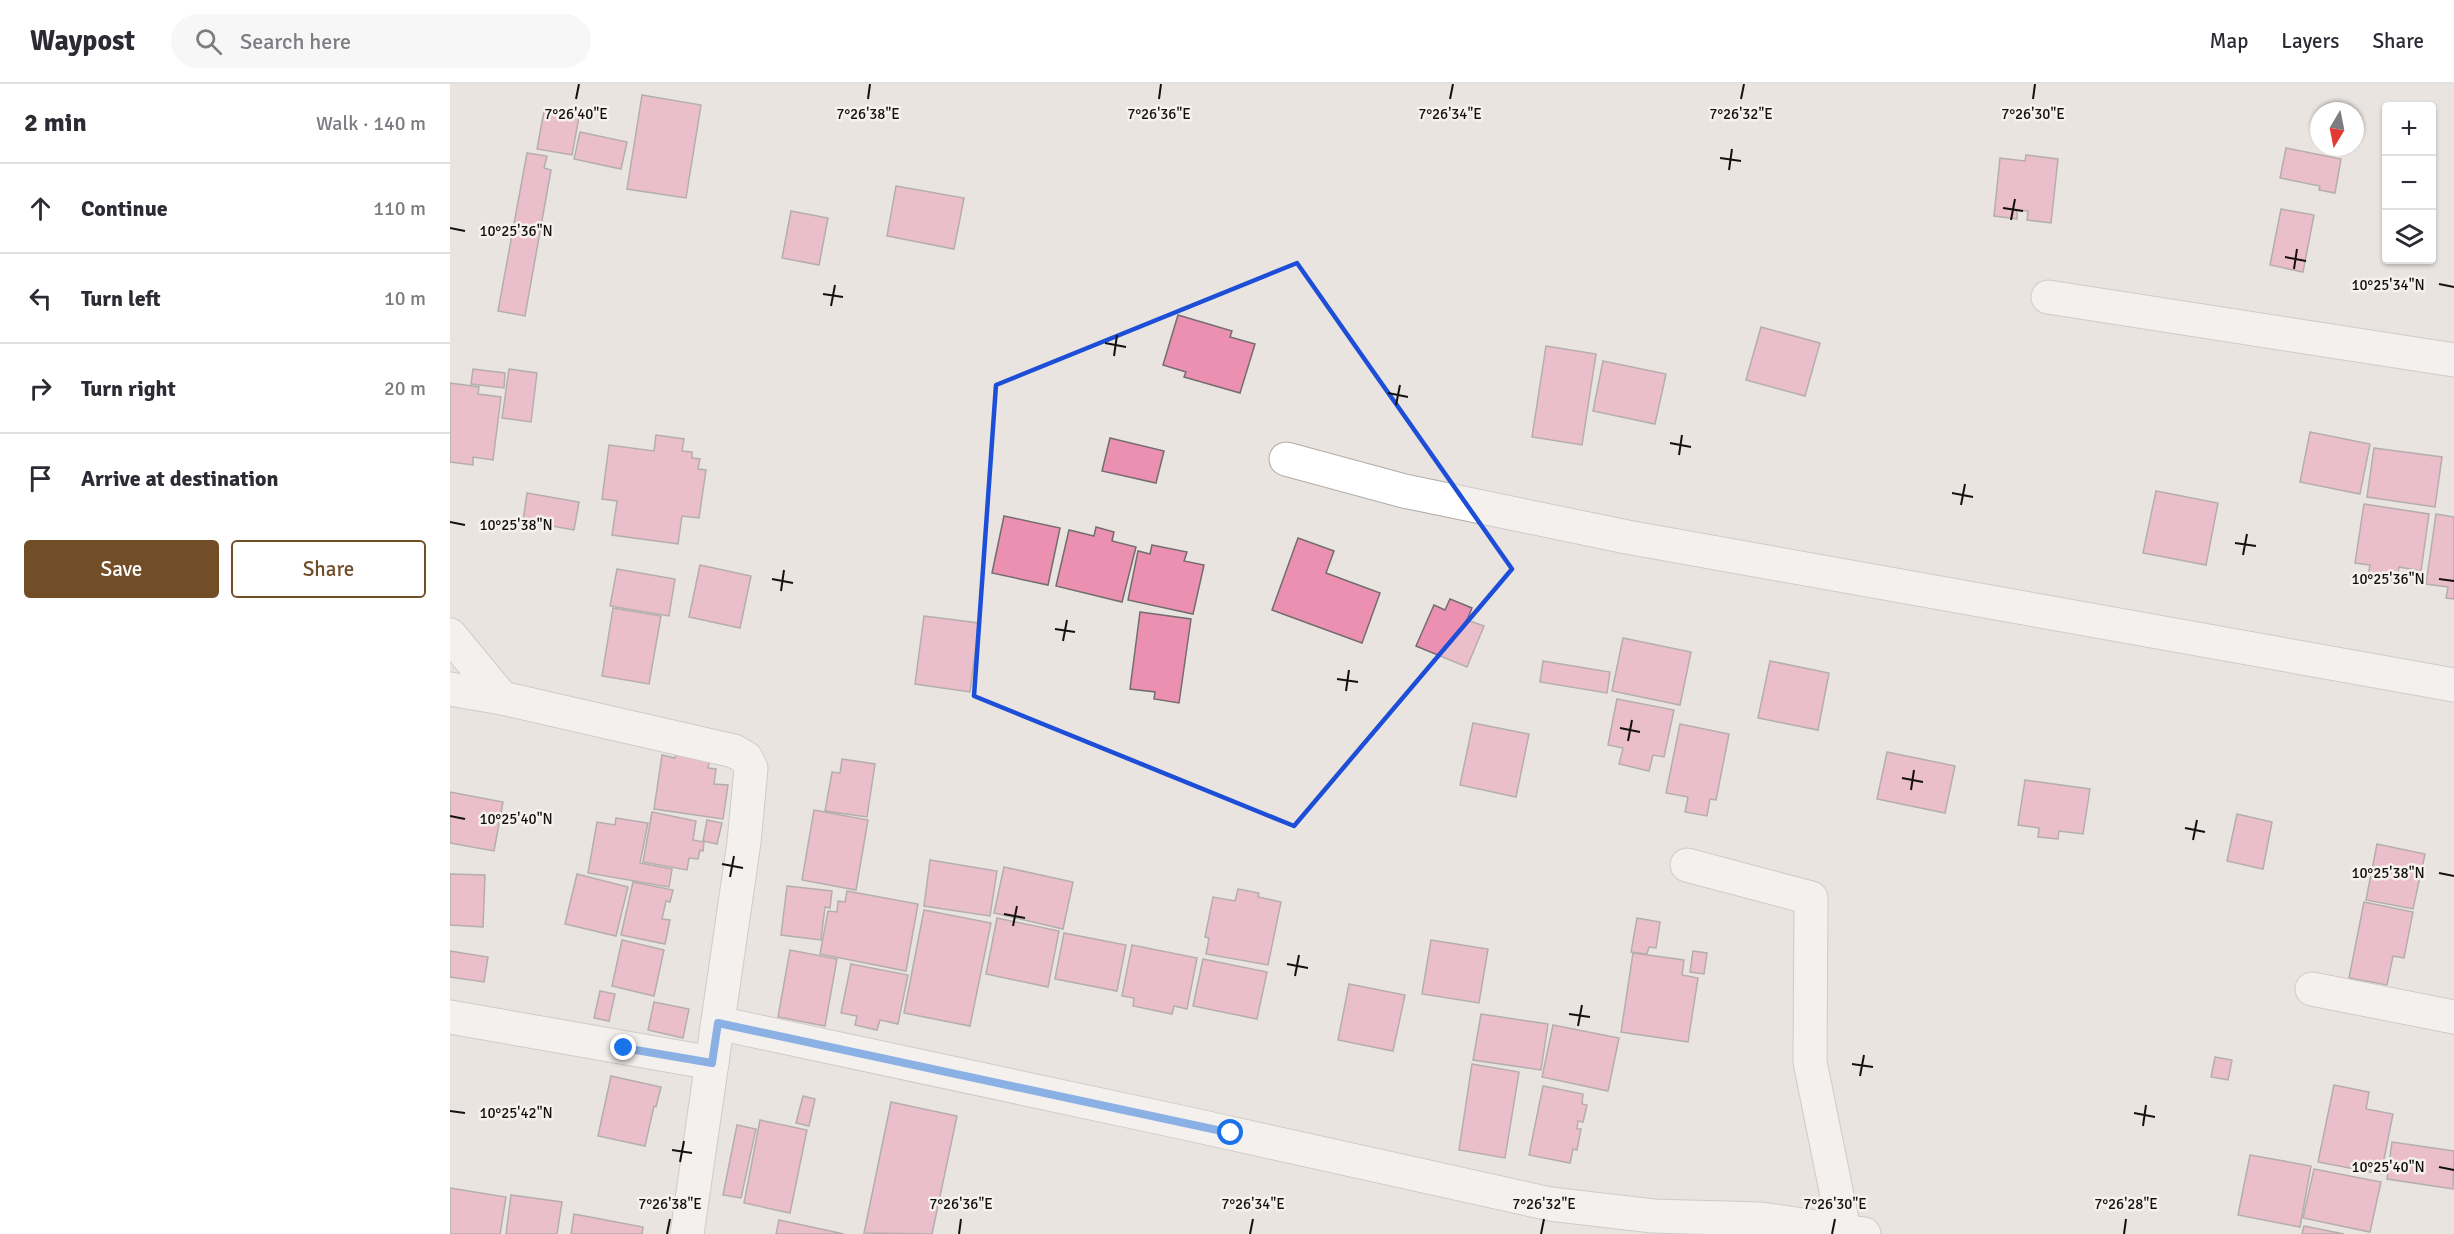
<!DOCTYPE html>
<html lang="en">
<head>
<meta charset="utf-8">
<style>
  :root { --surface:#fff; --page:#f7f7f7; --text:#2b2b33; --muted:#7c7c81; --line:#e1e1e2; --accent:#724e28 }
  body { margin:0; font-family:Signika,sans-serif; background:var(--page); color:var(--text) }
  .controls { position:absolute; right:18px; top:18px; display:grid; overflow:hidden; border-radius:6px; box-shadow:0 2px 4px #0004 }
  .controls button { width:54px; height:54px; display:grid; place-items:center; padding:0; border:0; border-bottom:2px solid var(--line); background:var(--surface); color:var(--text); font:30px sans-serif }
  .compass { position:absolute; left:1860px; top:18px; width:54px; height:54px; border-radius:50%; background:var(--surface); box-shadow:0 2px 4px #0004; rotate:190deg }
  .stop { position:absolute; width:18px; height:18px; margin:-14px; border:4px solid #1a73e8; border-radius:50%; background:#fff }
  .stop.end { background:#1a73e8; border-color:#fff; box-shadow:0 2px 6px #0008 }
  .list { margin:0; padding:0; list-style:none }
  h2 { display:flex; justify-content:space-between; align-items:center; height:78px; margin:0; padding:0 24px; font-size:26px }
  h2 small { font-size:20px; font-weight:400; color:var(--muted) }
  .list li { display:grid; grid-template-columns:39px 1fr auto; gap:18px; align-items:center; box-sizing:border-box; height:90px; padding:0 24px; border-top:2px solid var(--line) }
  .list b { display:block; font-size:22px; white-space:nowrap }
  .list em { font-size:20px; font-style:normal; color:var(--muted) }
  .actions { display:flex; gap:12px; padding:18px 24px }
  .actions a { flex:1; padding:14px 0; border:2px solid var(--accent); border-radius:6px; text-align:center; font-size:21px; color:var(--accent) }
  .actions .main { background:var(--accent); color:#fff }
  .icon { flex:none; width:33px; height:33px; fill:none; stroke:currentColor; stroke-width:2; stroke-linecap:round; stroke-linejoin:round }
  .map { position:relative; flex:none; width:2004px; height:1150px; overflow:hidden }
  header { display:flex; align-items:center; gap:36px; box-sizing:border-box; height:84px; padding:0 30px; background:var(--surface); border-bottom:2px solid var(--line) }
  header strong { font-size:28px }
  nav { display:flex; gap:33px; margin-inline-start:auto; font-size:21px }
  .search { width:420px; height:54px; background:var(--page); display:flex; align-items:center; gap:15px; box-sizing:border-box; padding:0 21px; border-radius:33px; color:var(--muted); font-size:22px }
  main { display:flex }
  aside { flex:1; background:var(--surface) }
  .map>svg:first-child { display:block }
  .building { fill:#ec90b1; stroke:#736d6f; stroke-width:1.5 }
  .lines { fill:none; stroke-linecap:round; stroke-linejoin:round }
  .minor-casing { stroke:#b1ada9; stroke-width:35 }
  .minor { stroke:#fff; stroke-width:33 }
  .route { stroke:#1a73e8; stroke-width:8 }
  .marked { fill:none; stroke:#1d4ed8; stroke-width:4.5; stroke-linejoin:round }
  .ticks { fill:none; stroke:#131110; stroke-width:2 }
  .ticks-label { font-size:15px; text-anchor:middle; fill:#131110; stroke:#f6f1ed; stroke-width:5; stroke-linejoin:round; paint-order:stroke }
</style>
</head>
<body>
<header>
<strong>Waypost</strong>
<div class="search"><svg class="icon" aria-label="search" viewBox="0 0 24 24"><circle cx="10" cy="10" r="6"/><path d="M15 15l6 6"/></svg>Search here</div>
<nav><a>Map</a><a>Layers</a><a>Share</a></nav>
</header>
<main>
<aside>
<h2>2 min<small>Walk · 140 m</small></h2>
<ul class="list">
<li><svg class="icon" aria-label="ahead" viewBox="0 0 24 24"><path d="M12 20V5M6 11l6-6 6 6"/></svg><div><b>Continue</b></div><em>110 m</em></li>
<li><svg class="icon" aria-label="left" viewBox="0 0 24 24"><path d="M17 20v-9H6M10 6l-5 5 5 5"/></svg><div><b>Turn left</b></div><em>10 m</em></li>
<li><svg class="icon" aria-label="right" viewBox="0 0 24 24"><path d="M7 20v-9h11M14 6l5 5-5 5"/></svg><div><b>Turn right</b></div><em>20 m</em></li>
<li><svg class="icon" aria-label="arrive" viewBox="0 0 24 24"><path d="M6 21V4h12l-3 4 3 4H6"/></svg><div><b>Arrive at destination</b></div></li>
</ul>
<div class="actions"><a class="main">Save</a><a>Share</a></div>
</aside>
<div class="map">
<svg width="2004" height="1150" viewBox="0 0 2004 1150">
  <rect width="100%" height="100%" fill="#e9e4e0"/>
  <g class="building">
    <polygon points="192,11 251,21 236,114 177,105"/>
    <polygon points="94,27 129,33 122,71 87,65"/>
    <polygon points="130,48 177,58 171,85 124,75"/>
    <polygon points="1836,64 1891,75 1885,109 1869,106 1870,102 1830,94"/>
    <polygon points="77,69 97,72 94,84 101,86 75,232 48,227"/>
    <polygon points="1576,71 1608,75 1601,139 1577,136 1578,127 1567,126 1567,135 1544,132 1550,74 1575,77"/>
    <polygon points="446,102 514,114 504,165 437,152"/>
    <polygon points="1831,125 1864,131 1853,188 1820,181"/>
    <polygon points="341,127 378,134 369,181 332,174"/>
    <polygon points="728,231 782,247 780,253 805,260 790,309 734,293 736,288 713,281"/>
    <polygon points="1311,243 1370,259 1355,312 1296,296"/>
    <polygon points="1096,262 1146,270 1132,361 1082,353"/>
    <polygon points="1153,277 1216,290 1205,340 1143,327"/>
    <polygon points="23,285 55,289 54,304 21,300"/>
    <polygon points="59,285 87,289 81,338 52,334"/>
    <polygon points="0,299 29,303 28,310 51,313 43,376 23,373 23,381 0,378"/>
    <polygon points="1860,348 1920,360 1910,410 1850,398"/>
    <polygon points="206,351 234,355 232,367 242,368 242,374 250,375 248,385 256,386 249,434 232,432 228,460 162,451 167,417 152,415 159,361 204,367"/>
    <polygon points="660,354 714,367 706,399 652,387"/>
    <polygon points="1924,364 1992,373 1985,423 1917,413"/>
    <polygon points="1706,407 1768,419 1756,481 1693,469"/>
    <polygon points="77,409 129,418 124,446 73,437"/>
    <polygon points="1914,420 1979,430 1971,487 1949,483 1947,498 1918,493 1920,481 1905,479"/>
    <polygon points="1986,430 2004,433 2004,515 1996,514 1998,503 1976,500"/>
    <polygon points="554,432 610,444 598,501 542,489"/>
    <polygon points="646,443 664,448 662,457 686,463 672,518 606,502 619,446 644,452"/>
    <polygon points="848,454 884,467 876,489 930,509 912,559 822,526"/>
    <polygon points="702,461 737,468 734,477 754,481 743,530 678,516 688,467 700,470"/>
    <polygon points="250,481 301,492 290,544 239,533"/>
    <polygon points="167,485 225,495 219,532 160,522"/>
    <polygon points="1000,515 1022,524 1017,536 1034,542 1017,583 966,562 984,521 995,526"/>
    <polygon points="163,524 211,532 199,600 152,592"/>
    <polygon points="690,528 741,535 729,619 704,615 705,608 680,605"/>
    <polygon points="474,532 529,539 520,608 465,600"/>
    <polygon points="1173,554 1241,568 1230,621 1162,607"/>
    <polygon points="1093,577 1160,588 1157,609 1090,598"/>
    <polygon points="1320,577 1379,589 1368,646 1308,634"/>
    <polygon points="1167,615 1224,626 1214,673 1203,671 1199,687 1169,680 1173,664 1158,661"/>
    <polygon points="1023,639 1079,650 1066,713 1010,701"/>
    <polygon points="1230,640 1279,650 1266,716 1260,715 1257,732 1235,728 1238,713 1216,709"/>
    <polygon points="1437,668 1505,682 1495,729 1427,715"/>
    <polygon points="226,669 260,674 258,684 266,685 264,700 278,701 273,735 204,725 212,671 225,674"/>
    <polygon points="392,675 425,680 417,733 375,727 382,688 390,689"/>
    <polygon points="1575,696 1640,705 1633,750 1609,747 1608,755 1588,753 1589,744 1568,741"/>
    <polygon points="0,708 53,718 44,767 0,759"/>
    <polygon points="364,726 418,736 406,806 352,796"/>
    <polygon points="202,728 246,737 243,756 254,758 253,767 250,766 248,775 239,774 237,786 193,778"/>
    <polygon points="1787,730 1822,738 1813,785 1777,777"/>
    <polygon points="166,734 198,739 190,779 222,785 219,803 138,789 147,738 165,741"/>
    <polygon points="257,736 272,739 267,760 253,757"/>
    <polygon points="1927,760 1975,770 1963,825 1916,816"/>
    <polygon points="480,776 547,787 540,832 474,822"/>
    <polygon points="554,783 623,798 613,845 544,829"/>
    <polygon points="0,790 35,791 33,843 0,841"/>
    <polygon points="127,790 178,803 166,852 115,840"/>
    <polygon points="183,798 223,806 220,818 216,817 212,835 220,836 215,860 171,851"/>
    <polygon points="337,802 382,807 380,824 375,823 371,856 331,851"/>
    <polygon points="788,805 809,809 808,813 831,818 818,881 756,870 759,854 755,853 763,813 785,817"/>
    <polygon points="397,807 468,820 456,887 370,870 378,827 387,828 388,817 395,818"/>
    <polygon points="1914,818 1963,828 1954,874 1943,872 1937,901 1899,894"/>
    <polygon points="474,826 541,839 520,942 454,929"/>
    <polygon points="547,834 609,847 598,903 536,890"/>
    <polygon points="1187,834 1210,838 1206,864 1199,863 1197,870 1181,868"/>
    <polygon points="614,849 676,861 667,907 605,895"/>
    <polygon points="172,856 214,866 204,912 162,902"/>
    <polygon points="981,856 1038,865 1029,919 972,910"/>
    <polygon points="682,861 747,874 737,925 724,922 722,930 683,922 684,914 672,912"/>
    <polygon points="340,866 387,875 375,942 328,933"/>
    <polygon points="0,867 38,873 34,898 0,893"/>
    <polygon points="1243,867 1257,869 1254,890 1240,888"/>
    <polygon points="1183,869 1234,876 1232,891 1248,894 1238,958 1171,948"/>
    <polygon points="753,875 817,888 807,935 743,922"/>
    <polygon points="401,880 458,891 448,940 430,936 427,946 405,941 407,932 391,929"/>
    <polygon points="899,900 955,911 943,967 888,956"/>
    <polygon points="150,907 165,910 159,937 144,934"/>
    <polygon points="204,918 239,925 233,954 198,946"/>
    <polygon points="1031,930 1098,940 1091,986 1023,976"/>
    <polygon points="1103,941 1169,954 1158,1007 1092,993"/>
    <polygon points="1765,973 1782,976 1778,996 1761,993"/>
    <polygon points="1022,980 1069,988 1055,1074 1009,1066"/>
    <polygon points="161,992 211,1003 206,1023 204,1022 195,1062 148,1052"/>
    <polygon points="1884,1001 1919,1008 1916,1025 1943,1030 1931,1090 1868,1078"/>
    <polygon points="1093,1002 1133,1010 1132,1020 1137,1021 1133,1038 1128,1037 1127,1045 1131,1045 1127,1066 1123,1065 1120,1079 1079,1071"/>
    <polygon points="353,1012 365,1015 359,1042 346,1039"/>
    <polygon points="441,1018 507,1032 482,1150 414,1149"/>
    <polygon points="310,1036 357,1046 340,1129 294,1119"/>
    <polygon points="287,1041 306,1045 291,1114 273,1111"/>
    <polygon points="1942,1058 2004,1067 2003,1105 1937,1095"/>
    <polygon points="1800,1071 1861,1082 1850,1143 1788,1131"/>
    <polygon points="1864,1085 1931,1098 1920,1148 1853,1134"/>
    <polygon points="0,1104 56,1113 50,1150 0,1150"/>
    <polygon points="61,1111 112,1118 107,1150 56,1150"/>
    <polygon points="124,1130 193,1143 192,1150 121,1150"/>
    <polygon points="329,1136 394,1150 326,1150"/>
    <polygon points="1854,1142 1894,1150 1852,1150"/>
  </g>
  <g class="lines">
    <defs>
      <g id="minor">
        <polyline points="1598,213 2004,276"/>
        <polyline points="836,375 954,407 1177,453 2004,601"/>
        <polyline points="0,551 52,614 284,667 296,674 301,684 294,758 237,1150"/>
        <polyline points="0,605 52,614"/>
        <polyline points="1237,781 1361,814 1360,978 1394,1146"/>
        <polyline points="1862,905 2004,933"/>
        <polyline points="0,933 262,979"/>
        <polyline points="268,939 735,1039 1100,1120 1203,1132 1311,1135 1414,1150"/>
      </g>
    </defs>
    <use href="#minor" class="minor-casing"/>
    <use href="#minor" class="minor"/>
  </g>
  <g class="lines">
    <polyline class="route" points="174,964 262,979 268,939 781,1049"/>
  </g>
  <path d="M0 0H2004V1150H0ZM 847,179 L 1062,485 L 844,742 L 524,612 L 546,301 Z" fill="#e9e4e0" fill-opacity=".55" fill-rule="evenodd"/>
  <path class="marked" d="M 847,179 L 1062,485 L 844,742 L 524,612 L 546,301 Z"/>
  <path class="ticks" d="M 126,15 L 129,0M 418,15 L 420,0M 709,15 L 711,0M 1000,15 L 1003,0M 1291,15 L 1294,0M 1583,15 L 1585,0M 1270,74 L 1291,77M 1279,86 L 1282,65M 1553,124 L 1573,127M 1561,136 L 1565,115M 0,144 L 15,147M 1835,173 L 1856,177M 1844,185 L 1847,165M 1989,200 L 2004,203M 373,210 L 393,213M 381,222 L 385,201M 655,259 L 676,263M 664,272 L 667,251M 938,309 L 958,313M 946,321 L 950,301M 1220,359 L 1241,363M 1229,371 L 1232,351M 1502,409 L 1523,413M 1511,421 L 1515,400M 0,438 L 15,441M 1785,459 L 1806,462M 1793,471 L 1797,450M 322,495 L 343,499M 1989,495 L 2004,497M 331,507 L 334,486M 605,545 L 625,548M 613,557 L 617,536M 887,595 L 908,598M 896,607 L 899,586M 1170,644 L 1190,648M 1178,657 L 1182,636M 1452,694 L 1473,698M 1461,706 L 1464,686M 0,732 L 15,735M 1735,744 L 1755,748M 1743,756 L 1747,736M 272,780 L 293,784M 1989,789 L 2004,792M 280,793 L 284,772M 554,830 L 575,834M 563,842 L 567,822M 837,880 L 858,884M 845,892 L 849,871M 1119,930 L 1140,933M 1128,942 L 1132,921M 1402,980 L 1423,983M 1410,992 L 1414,971M 0,1027 L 15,1029M 1684,1029 L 1705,1033M 1693,1042 L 1696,1021M 222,1066 L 242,1069M 230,1078 L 234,1057M 1989,1083 L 2004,1086M 217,1150 L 220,1135M 509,1150 L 511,1135M 800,1150 L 803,1135M 1091,1150 L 1094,1135M 1382,1150 L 1385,1135M 1674,1150 L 1676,1135"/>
  <g class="ticks-label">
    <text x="126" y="35">7°26'40"E</text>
    <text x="418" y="35">7°26'38"E</text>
    <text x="709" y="35">7°26'36"E</text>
    <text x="1000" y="35">7°26'34"E</text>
    <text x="1291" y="35">7°26'32"E</text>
    <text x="1583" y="35">7°26'30"E</text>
    <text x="66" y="152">10°25'36"N</text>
    <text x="1938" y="206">10°25'34"N</text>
    <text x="66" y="446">10°25'38"N</text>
    <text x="1938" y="500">10°25'36"N</text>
    <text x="66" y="740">10°25'40"N</text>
    <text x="1938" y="794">10°25'38"N</text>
    <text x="66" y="1034">10°25'42"N</text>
    <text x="1938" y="1088">10°25'40"N</text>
    <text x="220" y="1125">7°26'38"E</text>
    <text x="511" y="1125">7°26'36"E</text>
    <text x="803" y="1125">7°26'34"E</text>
    <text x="1094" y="1125">7°26'32"E</text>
    <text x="1385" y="1125">7°26'30"E</text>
    <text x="1676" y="1125">7°26'28"E</text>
  </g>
</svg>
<div class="controls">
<button>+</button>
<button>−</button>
<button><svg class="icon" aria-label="layers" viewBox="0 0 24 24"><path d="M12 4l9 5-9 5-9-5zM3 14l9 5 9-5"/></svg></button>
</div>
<svg class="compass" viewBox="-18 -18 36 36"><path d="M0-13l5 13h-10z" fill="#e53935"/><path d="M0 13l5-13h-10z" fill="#7c7c81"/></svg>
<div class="stop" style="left:781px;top:1049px"></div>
<div class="stop end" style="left:174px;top:964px"></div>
</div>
</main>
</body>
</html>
